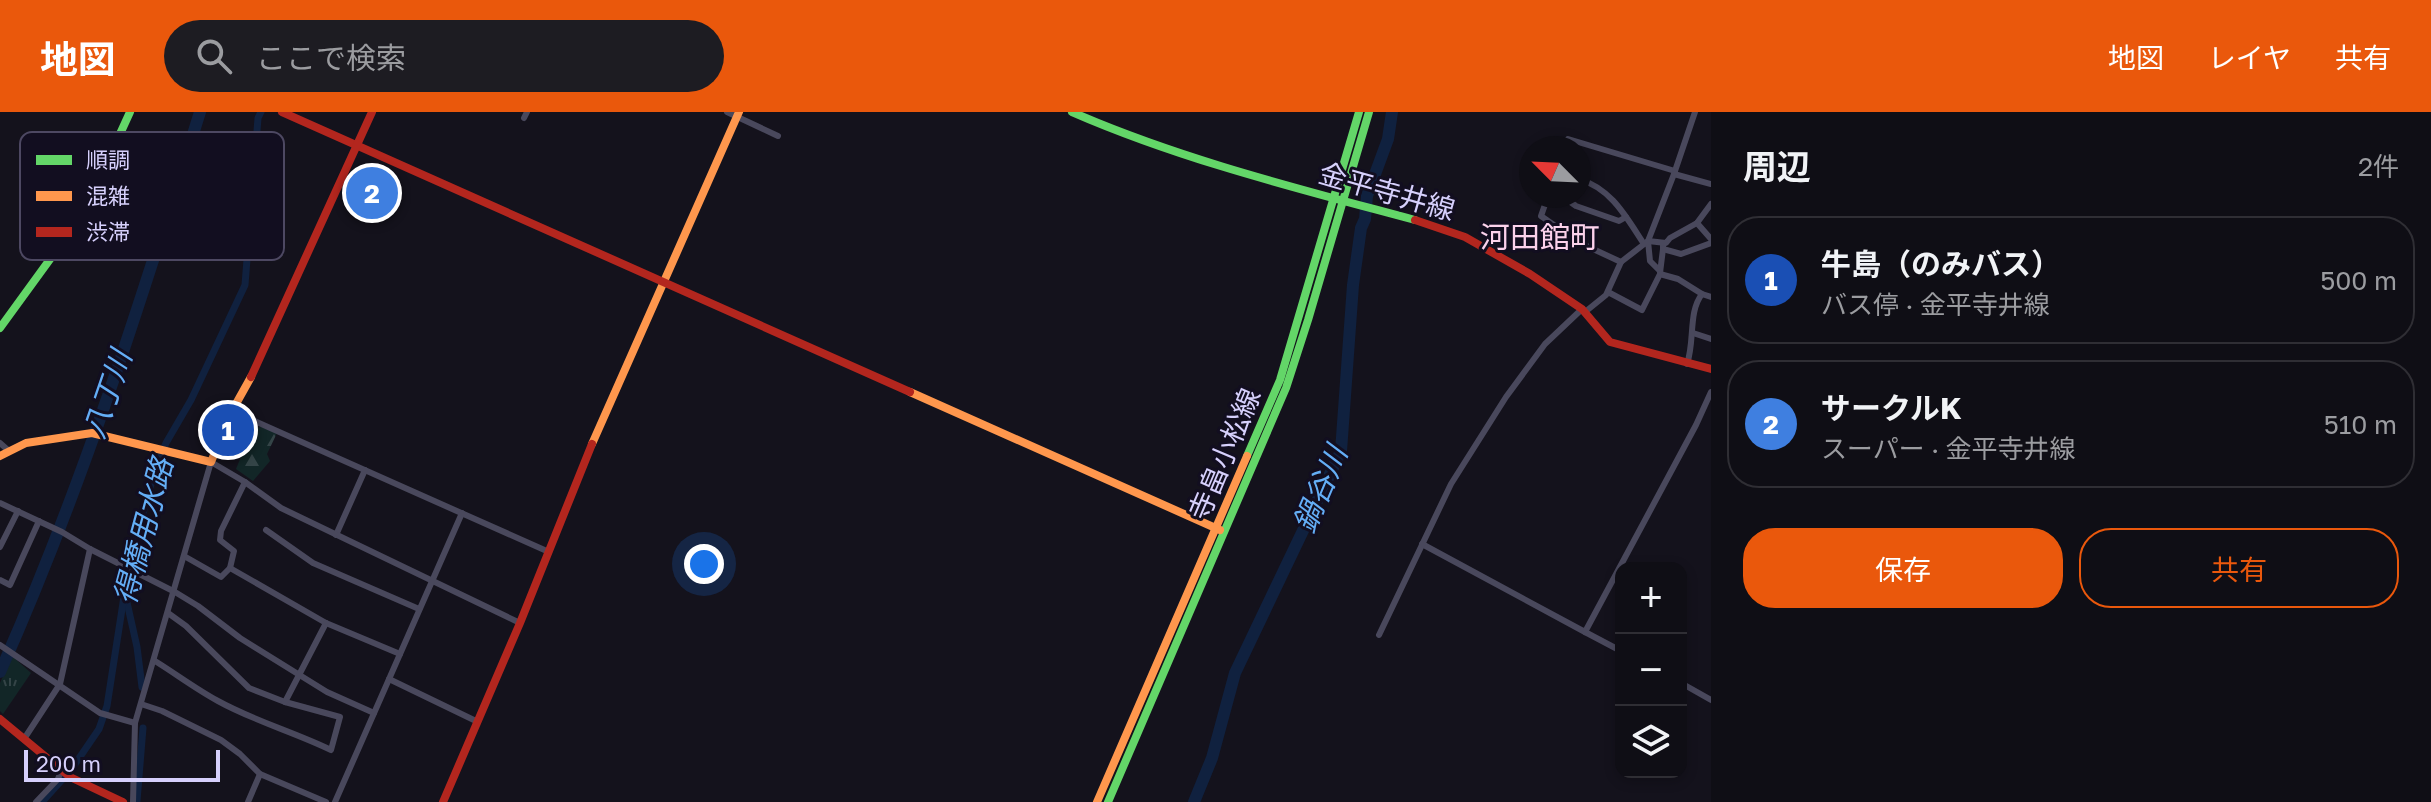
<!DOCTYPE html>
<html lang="ja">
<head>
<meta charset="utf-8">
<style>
  :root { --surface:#0f0e15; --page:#1d1c22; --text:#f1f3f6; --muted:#9b9ca0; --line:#2f2e34; --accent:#ea580c }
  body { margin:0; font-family:"Golos Text","Noto Sans JP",sans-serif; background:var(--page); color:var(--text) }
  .controls { position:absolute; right:24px; bottom:24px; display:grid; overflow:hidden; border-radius:16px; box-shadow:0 4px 12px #0003 }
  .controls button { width:72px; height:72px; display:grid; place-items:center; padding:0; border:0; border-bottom:2px solid var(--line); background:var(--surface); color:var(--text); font:40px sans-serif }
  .compass { position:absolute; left:1519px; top:24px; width:72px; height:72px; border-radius:50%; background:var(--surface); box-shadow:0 4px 12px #0003; rotate:294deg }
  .scale { position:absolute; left:24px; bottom:20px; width:196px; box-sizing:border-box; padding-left:8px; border:4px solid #d6d0fc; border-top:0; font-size:22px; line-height:28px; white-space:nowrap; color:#d6d0fc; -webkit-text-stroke:6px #120e20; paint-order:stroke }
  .you { position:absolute; left:704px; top:452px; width:28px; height:28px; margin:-20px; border:6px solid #fff; border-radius:50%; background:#1a73e8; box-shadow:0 0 0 12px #1a73e833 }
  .badge { display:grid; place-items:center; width:52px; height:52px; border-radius:50%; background:var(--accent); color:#fff; font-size:26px; font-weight:700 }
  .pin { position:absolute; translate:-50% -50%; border:4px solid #fff; box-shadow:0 2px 8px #0006 }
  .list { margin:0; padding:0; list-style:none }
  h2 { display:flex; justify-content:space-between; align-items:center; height:104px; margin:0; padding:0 32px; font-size:34px }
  h2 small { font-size:26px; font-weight:400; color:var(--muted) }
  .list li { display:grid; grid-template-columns:52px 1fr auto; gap:24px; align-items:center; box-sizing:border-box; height:128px; margin:0 16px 16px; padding:0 16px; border:2px solid var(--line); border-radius:32px }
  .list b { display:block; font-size:30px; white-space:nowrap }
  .list p { margin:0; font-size:26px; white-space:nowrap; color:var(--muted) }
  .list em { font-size:26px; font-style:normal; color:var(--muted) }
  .actions { display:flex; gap:16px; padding:24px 32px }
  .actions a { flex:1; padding:18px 0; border:2px solid var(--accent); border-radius:32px; text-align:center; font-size:28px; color:var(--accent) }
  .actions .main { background:var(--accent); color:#fff }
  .icon { flex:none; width:44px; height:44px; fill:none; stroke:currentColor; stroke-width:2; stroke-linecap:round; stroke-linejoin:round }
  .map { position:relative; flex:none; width:1711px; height:690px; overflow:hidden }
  header { display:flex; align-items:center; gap:48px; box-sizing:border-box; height:112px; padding:0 40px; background:var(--accent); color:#fff }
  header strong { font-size:38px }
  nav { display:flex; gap:44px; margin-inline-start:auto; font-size:28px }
  .search { width:560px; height:72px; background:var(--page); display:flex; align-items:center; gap:20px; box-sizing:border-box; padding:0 28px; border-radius:44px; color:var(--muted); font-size:30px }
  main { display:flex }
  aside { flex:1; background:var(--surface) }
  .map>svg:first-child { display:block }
  .forest { fill:url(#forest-firs) }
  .park { fill:url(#park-tufts) }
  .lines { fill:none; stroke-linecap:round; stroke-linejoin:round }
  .canal { stroke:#10213f; stroke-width:7 }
  .river { stroke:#10213f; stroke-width:12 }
  .street { stroke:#49485c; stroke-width:6 }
  .fast { stroke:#63d668; stroke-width:8 }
  .slow { stroke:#ff974d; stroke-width:8 }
  .jam { stroke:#b3261e; stroke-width:8 }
  .labels { text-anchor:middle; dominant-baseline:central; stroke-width:6; stroke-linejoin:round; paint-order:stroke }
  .street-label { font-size:28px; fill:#d6d0fc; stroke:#120e20 }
  .neighbourhood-label { font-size:30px; fill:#fcd2ec; stroke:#120e20 }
  .water-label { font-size:30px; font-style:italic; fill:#64aef6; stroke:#120e20 }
  .key { fill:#120e20; stroke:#4d4862; stroke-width:2 }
  .key-label { font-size:22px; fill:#d6d0fc }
</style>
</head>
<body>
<header>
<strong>地図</strong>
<div class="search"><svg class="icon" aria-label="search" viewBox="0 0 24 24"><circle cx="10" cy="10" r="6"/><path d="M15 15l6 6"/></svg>ここで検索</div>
<nav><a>地図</a><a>レイヤ</a><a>共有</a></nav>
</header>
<main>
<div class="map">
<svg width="1711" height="690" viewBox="0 0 1711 690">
  <defs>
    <pattern id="forest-firs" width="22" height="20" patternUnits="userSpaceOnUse" patternTransform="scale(2)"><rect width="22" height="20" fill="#122627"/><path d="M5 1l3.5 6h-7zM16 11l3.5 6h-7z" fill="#344447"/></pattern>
    <pattern id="park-tufts" width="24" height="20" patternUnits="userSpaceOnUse" patternTransform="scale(2)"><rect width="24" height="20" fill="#122627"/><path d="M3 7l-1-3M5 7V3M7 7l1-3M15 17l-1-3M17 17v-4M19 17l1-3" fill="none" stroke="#344447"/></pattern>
  </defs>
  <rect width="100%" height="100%" fill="#14121c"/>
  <polygon class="forest" points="263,314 277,321 267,342 270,349 253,369 236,357 252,318"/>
  <polygon class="park" points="12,544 31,561 3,602 0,599 0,571"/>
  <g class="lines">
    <g class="canal">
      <polyline points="126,486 137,535 142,575"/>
      <polyline points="137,689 143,616"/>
      <polyline points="42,690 71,658 99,617 107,594 129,452 155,358 166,331 191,288 245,173 258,6 261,0"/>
    </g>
    <g class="river">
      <path d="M 0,560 C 81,379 141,189 200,0"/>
      <polyline points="1194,690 1212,646 1235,561 1341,339 1353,173 1361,116 1365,107 1367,84 1388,27 1392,0"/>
    </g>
    <g class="street">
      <polyline points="727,0 778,24"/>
      <polyline points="524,6 527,0"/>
      <polyline points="1565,36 1568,27 1675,59 1674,62"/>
      <polyline points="1675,59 1695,0"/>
      <path d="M 1579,67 C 1612,77 1626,105 1644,132"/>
      <polyline points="1548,84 1541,104 1578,130 1621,150"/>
      <polyline points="1562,84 1576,94 1619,109 1626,105"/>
      <polyline points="1697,111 1711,127"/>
      <polyline points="1663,131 1663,137 1681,142 1711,131"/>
      <polyline points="1660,159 1650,149 1648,129 1674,62 1711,72"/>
      <polyline points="1660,161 1663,137"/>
      <polyline points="1608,180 1642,198 1660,162 1678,167 1702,182 1711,185"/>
      <polyline points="1585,200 1606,183 1621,150 1648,129 1666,131 1670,126 1697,111 1711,92"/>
      <polyline points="1693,221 1711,227"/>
      <path d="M 1687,252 C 1695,229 1688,200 1702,182"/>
      <polyline points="232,299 549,440"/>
      <polyline points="0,331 9,339"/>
      <polyline points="0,391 62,420 90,437 175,480 198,494 240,526 327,580 374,601"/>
      <polyline points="266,418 313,451 419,497"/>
      <polyline points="336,423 365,358"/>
      <polyline points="1422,432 1585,520 1696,313 1711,280"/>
      <polyline points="0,435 18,399"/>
      <polyline points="184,444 221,465 230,456 326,511 400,542"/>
      <polyline points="230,456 234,439 220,428 221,419 245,370"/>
      <polyline points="0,468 10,473 39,409"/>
      <polyline points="1585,520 1621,539"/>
      <polyline points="1379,523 1451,372 1506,285 1545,232 1582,197"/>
      <polyline points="0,533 100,601 135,611"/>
      <path d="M 155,549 C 176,562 196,577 218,589 C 254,609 294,620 331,638 L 340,605 L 285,590 L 249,576 L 186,514 L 168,501"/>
      <polyline points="389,567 478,610"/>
      <polyline points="1681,571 1711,588"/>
      <polyline points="285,590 326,511"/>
      <polyline points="141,592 162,599 221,628 240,642 260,662 326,690"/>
      <polyline points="24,627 60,572 90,437"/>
      <polyline points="36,690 58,667 61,659"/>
      <polyline points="133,690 135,611 211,350 245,370 281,396 520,511"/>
      <polyline points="248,690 260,662"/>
      <polyline points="335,690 462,401"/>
    </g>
    <g class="fast">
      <path d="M 1072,0 C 1182,48 1300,77 1415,108"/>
      <polyline points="0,216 56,139 109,46 130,0"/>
      <polyline points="1247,344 1280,268 1359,0"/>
      <polyline points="1108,690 1286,276 1308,208 1369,0"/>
    </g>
    <g class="slow">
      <polyline points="910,280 1220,418"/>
      <polyline points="592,332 739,0"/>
      <polyline points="0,344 26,331 92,321 211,350 232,299 251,265"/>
      <polyline points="1097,690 1247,344"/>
    </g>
    <g class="jam">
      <polyline points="282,0 910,280"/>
      <polyline points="1415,108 1465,125 1530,162 1582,197 1610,230 1711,257"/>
      <polyline points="251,265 372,0"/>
      <polyline points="0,607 70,665 123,690"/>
      <polyline points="443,690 520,511 592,332"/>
    </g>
  </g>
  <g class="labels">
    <g class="street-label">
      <text transform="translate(1387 79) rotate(16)">金平寺井線</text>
      <text transform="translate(1224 342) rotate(-67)">寺畠小松線</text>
    </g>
    <g class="neighbourhood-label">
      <text x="1540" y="125">河田館町</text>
    </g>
    <g class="water-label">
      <text transform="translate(107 282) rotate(-71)">八丁川</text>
      <text transform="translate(1320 377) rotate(-67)">鍋谷川</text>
      <text transform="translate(143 419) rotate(-75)">得橋用水路</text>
    </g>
  </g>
  <rect x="20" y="20" width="264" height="128" rx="12" class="key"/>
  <rect x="36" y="43" width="36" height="10" fill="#63d668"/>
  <rect x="36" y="79" width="36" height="10" fill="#ff974d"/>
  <rect x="36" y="115" width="36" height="10" fill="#b3261e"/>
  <g class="key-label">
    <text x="86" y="56">順調</text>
    <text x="86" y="92">混雑</text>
    <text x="86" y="128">渋滞</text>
  </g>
</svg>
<div class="controls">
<button>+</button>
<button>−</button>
<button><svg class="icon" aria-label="layers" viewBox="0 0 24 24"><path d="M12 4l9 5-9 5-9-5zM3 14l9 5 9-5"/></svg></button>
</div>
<svg class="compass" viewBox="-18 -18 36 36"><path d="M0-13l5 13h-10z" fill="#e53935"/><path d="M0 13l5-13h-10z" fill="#9b9ca0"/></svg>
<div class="scale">200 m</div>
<div class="you"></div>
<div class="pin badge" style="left:228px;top:318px;background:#1a4fb4">1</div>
<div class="pin badge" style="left:372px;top:81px;background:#3f7fe0">2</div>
</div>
<aside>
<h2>周辺<small>2件</small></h2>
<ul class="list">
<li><span class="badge" style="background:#1a4fb4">1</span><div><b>牛島（のみバス）</b><p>バス停 · 金平寺井線</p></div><em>500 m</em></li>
<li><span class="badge" style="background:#3f7fe0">2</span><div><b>サークルK</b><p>スーパー · 金平寺井線</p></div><em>510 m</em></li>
</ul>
<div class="actions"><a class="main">保存</a><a>共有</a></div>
</aside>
</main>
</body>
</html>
